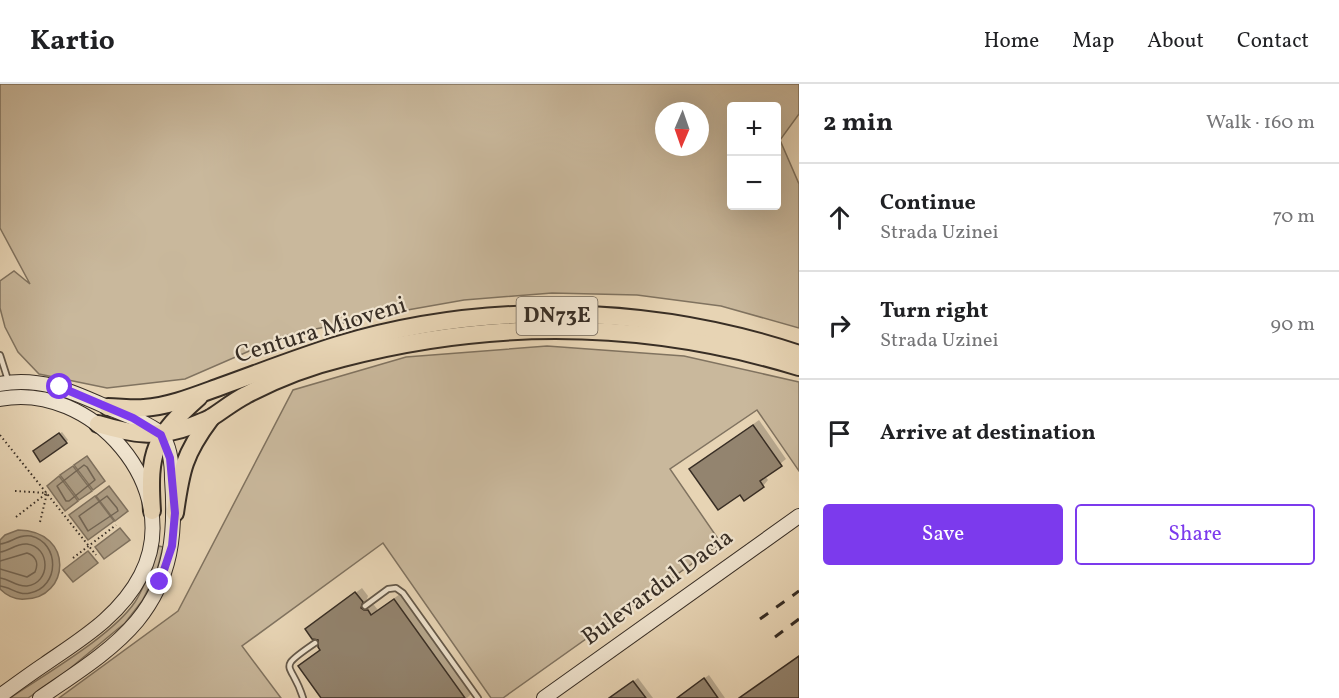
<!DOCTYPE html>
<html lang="en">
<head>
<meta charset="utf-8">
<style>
  :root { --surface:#fff; --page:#f2f2f2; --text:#202124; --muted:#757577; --line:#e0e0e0; --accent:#7c3aed }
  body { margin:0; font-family:Vollkorn,serif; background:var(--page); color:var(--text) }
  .controls { position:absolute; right:18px; top:18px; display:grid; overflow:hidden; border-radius:6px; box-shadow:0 6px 24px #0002 }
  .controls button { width:54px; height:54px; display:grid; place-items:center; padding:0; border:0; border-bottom:2px solid var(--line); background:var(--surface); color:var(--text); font:30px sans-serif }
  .compass { position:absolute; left:655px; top:18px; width:54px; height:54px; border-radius:50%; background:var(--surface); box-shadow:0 6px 24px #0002; rotate:182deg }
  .stop { position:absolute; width:18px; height:18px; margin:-14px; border:4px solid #7c3aed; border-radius:50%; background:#fff }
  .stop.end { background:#7c3aed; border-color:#fff; box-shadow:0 2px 6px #0008 }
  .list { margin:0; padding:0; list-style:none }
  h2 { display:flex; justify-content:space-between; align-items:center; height:78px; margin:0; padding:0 24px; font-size:26px }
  h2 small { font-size:20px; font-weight:400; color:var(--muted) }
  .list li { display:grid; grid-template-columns:39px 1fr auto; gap:18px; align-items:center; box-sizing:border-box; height:108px; padding:0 24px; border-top:2px solid var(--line) }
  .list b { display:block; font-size:22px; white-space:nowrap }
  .list p { margin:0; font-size:20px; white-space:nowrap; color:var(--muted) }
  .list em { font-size:20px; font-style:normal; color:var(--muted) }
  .actions { display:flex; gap:12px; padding:18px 24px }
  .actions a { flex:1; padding:14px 0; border:2px solid var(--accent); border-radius:6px; text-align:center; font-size:21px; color:var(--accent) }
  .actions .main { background:var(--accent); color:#fff }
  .icon { flex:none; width:33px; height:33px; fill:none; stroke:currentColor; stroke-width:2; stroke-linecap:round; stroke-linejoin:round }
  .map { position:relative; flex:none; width:799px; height:614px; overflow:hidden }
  header { display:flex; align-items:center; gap:36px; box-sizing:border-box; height:84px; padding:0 30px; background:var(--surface); border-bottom:2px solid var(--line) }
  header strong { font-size:28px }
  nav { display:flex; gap:33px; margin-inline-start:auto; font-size:21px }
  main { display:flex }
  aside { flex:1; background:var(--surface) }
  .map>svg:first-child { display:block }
  .green { fill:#c9b89c; stroke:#807360; stroke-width:1.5; fill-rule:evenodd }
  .water { fill:#ac9c83; stroke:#7e705d; stroke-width:1.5 }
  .shadow { fill:#0003 }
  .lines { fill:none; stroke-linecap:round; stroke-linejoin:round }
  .shore { stroke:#726554; stroke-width:1.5 }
  .building { fill:#93846f; stroke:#382e25; stroke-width:1.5 }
  .lane-casing { stroke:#645849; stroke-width:8 }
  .secondary-casing { stroke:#382e25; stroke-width:16 }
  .highway-casing { stroke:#382e25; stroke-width:20 }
  .path { stroke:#382e25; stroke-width:2; stroke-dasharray:1.5 3; stroke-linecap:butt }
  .lane { stroke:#efe3ce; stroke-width:4.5 }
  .secondary { stroke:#efe3ce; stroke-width:14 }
  .highway { stroke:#e7d4b4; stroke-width:16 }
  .rail { stroke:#382e25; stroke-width:3; stroke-dasharray:10 10; stroke-linecap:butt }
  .route { stroke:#7c3aed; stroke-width:8 }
  .labels { text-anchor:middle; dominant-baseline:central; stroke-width:4.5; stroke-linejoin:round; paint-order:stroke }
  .shield { fill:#efe3ce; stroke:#6f6458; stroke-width:1.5 }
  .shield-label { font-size:22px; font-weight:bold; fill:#382e25 }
  .street-label { font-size:24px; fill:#382e25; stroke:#efe3ce }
</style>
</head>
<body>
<header>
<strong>Kartio</strong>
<nav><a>Home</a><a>Map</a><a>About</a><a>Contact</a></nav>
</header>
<main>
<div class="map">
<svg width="799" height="614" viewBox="0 0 799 614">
  <rect width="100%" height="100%" fill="#e7d4b4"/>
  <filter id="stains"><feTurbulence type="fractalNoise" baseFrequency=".00333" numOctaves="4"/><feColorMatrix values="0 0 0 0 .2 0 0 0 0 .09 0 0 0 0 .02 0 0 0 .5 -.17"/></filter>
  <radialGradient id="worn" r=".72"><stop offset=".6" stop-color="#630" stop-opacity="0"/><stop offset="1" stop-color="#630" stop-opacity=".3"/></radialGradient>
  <g class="green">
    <path d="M 0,0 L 799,0 L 799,30 L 780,56 L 799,100 L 799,244 L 721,222 L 637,211 L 552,209 L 464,216 L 379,231 L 284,252 L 185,295 L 107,304 L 39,290 L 18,268 L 5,243 L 0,224 L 0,197 L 14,187 L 30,200 L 0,144 ZM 776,22 L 776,122 L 732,122 L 732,22 ZM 664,27 L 700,27 L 700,63 L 664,63 Z"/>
    <polygon points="547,262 684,272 799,298 799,387 757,326 670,385 721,459 503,614 491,614 383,459 242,562 281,614 59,614 178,527 293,306 406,273"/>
    <path d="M 159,462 L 163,463 L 156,490 L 142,517 L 125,539 L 62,591 L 28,614 L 10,614 C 45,590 112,552 135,518 C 146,501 152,481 159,462 Z"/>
  </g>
  <g class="water">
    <polygon points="87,372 105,397 93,406 74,381"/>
    <polygon points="73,382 92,407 79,416 60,391"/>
    <polygon points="59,392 78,417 65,427 47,402"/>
    <polygon points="109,402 128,427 115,437 96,412"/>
    <polygon points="95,412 114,437 88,456 69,431"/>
    <polygon points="120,444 130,456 104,475 95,463"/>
    <path d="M 18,446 C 76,447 69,515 25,515 C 15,516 7,512 0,505 L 0,456 L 5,451 Z"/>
    <polygon points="88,467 98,479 73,498 63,486"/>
  </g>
  <g class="shadow">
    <polygon points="759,336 786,375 765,392 768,396 763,402 740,409 691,385"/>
    <polygon points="62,348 68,356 66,358 37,365"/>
    <polygon points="362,504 368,512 366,518 370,521 374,521 378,526 400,510 471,610 467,614 323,614 320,555 307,545"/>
    <polygon points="709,591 725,614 677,614"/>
    <polygon points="638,594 653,614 610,614"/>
  </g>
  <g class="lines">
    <g class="shore">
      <polygon points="84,381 87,383 95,396 69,417 66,417 57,402"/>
      <polygon points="107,412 117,424 118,427 88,447 79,432"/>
      <path d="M 0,460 C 11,459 18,450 31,452 C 60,459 60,503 30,509 C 18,512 11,503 0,502"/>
      <path d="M 0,468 C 10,467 16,459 27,460 C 51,463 51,499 27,502 C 16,503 10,495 0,494"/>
      <path d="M 0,477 L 27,469 C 36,472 39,479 35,488 L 27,493 L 0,485"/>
    </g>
  </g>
  <g class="building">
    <polygon points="753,341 782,382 760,397 764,403 744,417 740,411 718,426 689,385"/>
    <polygon points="59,349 67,359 40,378 33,367"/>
    <polygon points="355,508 363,518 361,524 364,526 368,526 371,531 394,515 465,614 321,614 298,582 320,566 318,563 318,556 312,555 305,545"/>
    <polygon points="799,572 799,614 739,614"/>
    <polygon points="704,594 718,614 677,614"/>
    <polygon points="633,597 646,614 609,614"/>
  </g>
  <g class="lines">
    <defs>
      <g id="lane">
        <polyline points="0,271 8,296"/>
        <polyline points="365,522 388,505 396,504 403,509 478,614"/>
        <path d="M 303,614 C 292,577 274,587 315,559"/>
      </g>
      <g id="secondary">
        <path d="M 0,300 C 40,292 73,308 109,324 C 122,329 154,341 162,351 C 170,363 172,382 172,395 C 176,449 172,494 137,537 C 111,568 73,591 40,614"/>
        <path d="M 0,315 C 91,297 186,404 141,491 C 120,532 81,555 45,580 C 30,590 15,601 0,612"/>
        <polyline points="544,614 799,432"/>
      </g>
      <g id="highway">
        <path d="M 108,323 C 119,323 132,325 144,324 C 171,322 197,311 222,302 C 261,288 299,273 338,261 C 486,216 653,221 799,270"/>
        <path d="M 98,340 C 132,350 157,355 191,342 C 198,339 206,337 212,333 C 223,326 234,317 246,311 C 276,295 310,282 343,274 C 496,234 648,237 799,283"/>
        <path d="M 152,427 C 148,367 154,353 199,313"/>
        <path d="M 175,429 C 181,386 184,370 211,334"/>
      </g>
    </defs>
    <use href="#lane" class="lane-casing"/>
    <use href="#secondary" class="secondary-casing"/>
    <use href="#highway" class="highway-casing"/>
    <g class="path">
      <polyline points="0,351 96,471"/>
      <polyline points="15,407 47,409"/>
      <polyline points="16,433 47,409 40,438"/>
      <polyline points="73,474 116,441"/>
    </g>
    <use href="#lane" class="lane"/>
    <use href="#secondary" class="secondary"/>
    <use href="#highway" class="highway"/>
    <g class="rail">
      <polyline points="760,535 799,507"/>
      <polyline points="775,553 799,535"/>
    </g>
  </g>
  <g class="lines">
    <polyline class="route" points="60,303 133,334 161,351 170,374 175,429 172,462 160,498"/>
  </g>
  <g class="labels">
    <rect class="shield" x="516.5" y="213" width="81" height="38" rx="4.5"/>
    <g class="shield-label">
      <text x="557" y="232">DN73E</text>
    </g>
    <g class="street-label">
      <text transform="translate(321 247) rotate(-17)">Centura Mioveni</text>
      <text transform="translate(658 504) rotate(-36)">Bulevardul Dacia</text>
    </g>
  </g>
  <rect width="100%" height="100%" filter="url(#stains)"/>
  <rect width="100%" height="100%" fill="url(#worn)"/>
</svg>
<div class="controls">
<button>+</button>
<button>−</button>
</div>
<svg class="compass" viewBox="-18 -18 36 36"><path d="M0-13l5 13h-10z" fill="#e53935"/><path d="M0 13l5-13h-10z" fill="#757577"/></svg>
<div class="stop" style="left:60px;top:303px"></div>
<div class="stop end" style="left:160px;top:498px"></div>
</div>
<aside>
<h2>2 min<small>Walk · 160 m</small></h2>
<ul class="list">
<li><svg class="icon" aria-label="ahead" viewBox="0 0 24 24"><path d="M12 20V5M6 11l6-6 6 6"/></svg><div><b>Continue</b><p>Strada Uzinei</p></div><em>70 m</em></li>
<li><svg class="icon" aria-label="right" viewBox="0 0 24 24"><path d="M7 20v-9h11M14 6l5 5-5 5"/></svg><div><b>Turn right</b><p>Strada Uzinei</p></div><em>90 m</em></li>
<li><svg class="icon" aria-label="arrive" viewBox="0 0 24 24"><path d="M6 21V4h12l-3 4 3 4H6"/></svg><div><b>Arrive at destination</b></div></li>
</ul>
<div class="actions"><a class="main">Save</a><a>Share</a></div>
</aside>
</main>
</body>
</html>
